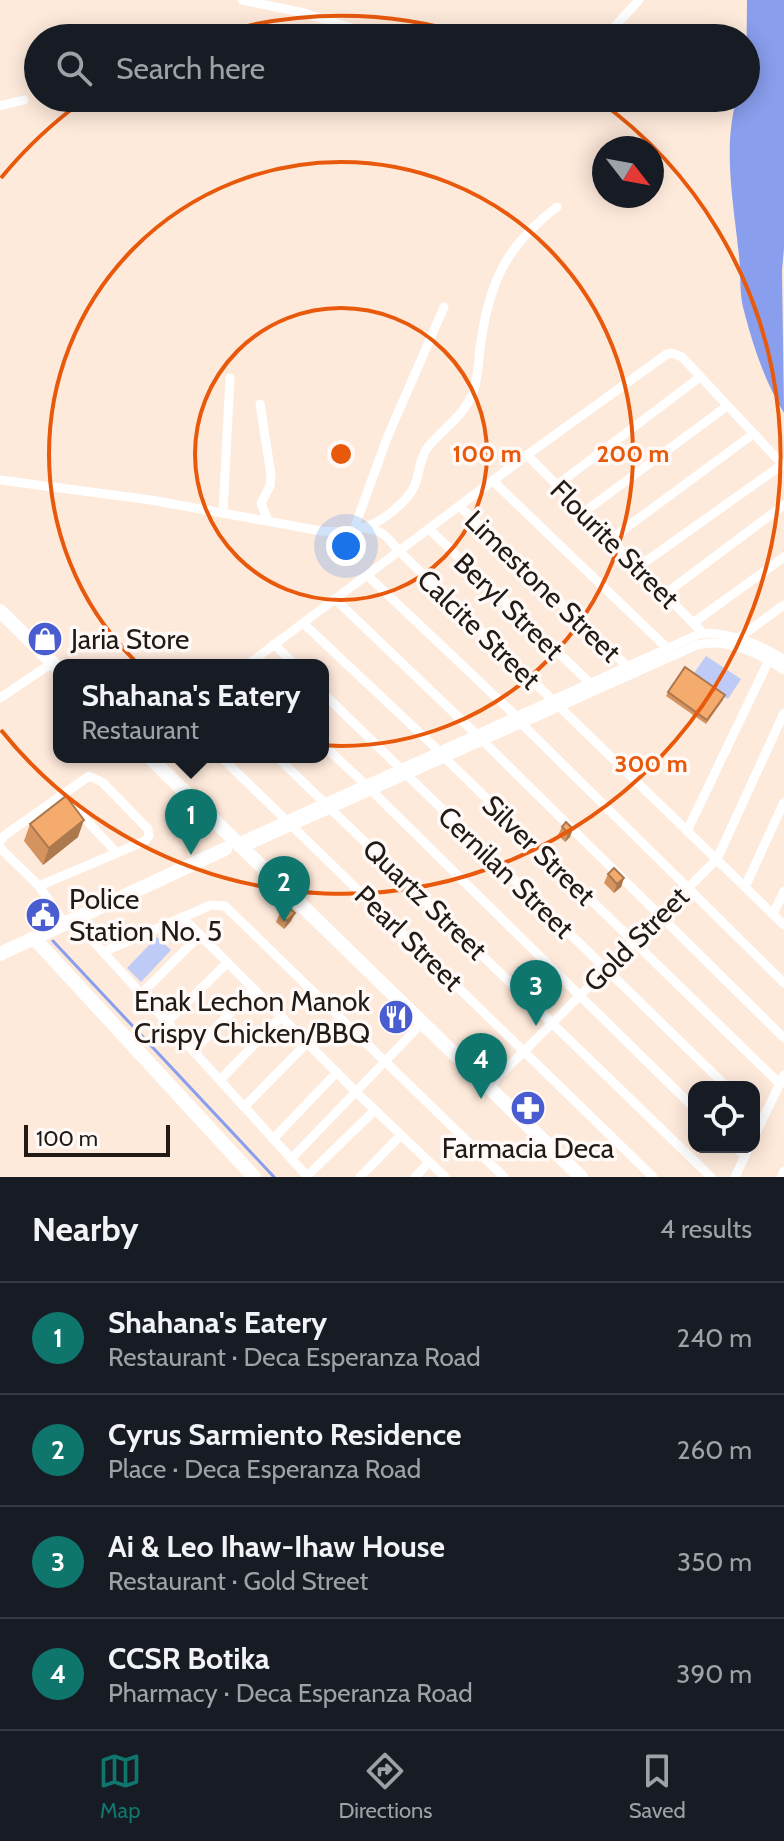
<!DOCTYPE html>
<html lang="en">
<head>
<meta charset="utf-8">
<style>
  :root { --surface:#171b24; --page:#242831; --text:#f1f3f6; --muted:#9ea1a6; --line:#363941; --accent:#0f766e }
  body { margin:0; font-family:Cabin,sans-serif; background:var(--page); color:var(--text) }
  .controls { position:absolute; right:24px; bottom:24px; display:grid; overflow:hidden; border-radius:16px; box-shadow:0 4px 20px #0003 }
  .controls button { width:72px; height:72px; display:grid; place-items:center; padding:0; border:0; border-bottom:2px solid var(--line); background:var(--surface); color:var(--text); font:40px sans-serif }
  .compass { position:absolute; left:592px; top:136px; width:72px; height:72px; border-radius:50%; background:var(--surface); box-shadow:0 4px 20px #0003; rotate:121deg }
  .scale { position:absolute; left:24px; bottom:20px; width:146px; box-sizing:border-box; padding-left:8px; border:4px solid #211a15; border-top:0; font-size:22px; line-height:28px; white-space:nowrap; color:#211a15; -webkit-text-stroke:6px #fffaf7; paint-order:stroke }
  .you { position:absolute; left:346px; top:546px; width:28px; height:28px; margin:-20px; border:6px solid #fff; border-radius:50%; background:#1a73e8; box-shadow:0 0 0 12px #1a73e833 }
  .badge { display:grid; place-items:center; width:52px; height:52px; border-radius:50%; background:var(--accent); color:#fff; font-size:26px; font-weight:700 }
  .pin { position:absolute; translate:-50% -66px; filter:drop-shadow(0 2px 4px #0008) }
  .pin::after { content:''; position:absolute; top:42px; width:28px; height:24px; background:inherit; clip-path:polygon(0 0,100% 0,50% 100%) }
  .popup { position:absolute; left:53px; top:659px; width:276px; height:104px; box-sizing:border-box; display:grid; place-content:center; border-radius:16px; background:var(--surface); filter:drop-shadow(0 2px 6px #0005); font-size:26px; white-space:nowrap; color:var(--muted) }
  .popup b { font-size:30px; color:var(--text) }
  .popup::after { content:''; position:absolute; left:50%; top:100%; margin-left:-16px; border:16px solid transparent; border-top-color:var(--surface) }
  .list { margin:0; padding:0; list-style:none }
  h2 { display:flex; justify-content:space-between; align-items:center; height:104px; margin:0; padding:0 32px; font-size:34px }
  h2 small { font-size:26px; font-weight:400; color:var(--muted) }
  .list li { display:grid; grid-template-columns:52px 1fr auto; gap:24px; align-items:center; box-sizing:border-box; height:112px; padding:0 32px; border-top:2px solid var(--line) }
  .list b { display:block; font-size:30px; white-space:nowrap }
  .list p { margin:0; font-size:26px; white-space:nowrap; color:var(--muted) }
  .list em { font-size:26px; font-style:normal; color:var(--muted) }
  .icon { flex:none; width:44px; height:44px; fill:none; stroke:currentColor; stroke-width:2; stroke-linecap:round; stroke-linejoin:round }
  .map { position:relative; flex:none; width:784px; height:1177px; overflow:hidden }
  .search { position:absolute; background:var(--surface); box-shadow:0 4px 20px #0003; left:24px; right:24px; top:24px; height:88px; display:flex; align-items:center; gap:20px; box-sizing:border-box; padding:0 28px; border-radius:44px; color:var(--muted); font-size:30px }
  .sheet { height:552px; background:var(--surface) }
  nav { display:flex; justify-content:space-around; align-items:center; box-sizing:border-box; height:112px; border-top:2px solid var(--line); background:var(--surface); font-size:22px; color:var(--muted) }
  nav a { display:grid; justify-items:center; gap:4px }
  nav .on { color:var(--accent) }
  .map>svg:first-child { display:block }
  .green { fill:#becbf7 }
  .water { fill:#899eec }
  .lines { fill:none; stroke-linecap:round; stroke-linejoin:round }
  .stream { stroke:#899eec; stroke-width:3 }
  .street { stroke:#fff; stroke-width:9 }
  .secondary { stroke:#fff; stroke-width:14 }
  .wall { fill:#d4935f }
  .shaded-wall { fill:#ac784d }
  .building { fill:#f6ab6e; stroke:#ac784d; stroke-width:2 }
  .ring { fill:none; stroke:#e8590c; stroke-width:4 }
  .labels { text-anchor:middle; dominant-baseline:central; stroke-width:7; stroke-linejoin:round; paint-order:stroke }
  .street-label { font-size:28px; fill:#211a15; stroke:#fffaf7 }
  .poi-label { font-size:28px; fill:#211a15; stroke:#fffaf7; text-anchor:start }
  .centre { fill:#e8590c; stroke:#fffaf7; stroke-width:4 }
  .ring-label { font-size:24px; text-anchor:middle; font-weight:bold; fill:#e8590c; stroke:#fffaf7; stroke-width:7; stroke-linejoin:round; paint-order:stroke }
</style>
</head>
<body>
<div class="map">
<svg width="784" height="1177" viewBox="0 0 784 1177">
  <rect width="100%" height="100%" fill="#feeadb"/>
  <g class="green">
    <polygon points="706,656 741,679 728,699 692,676"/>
    <polygon points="157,937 171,950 141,982 127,968"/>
  </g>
  <path class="water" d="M 747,0 L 784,0 L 784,248 L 782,270 L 784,413 C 765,382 753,346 744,311 C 739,294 741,274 739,256 C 734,205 722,148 737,98 L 746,98 Z"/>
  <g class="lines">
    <polyline class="stream" points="53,941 274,1177"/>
    <g class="street">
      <polyline points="242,0 304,13 384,38"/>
      <polyline points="604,38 639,0"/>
      <polyline points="0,106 24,100"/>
      <polyline points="260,404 271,475 270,486 261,503 268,521"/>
      <polyline points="527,455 703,633"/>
      <path d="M 0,480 L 151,500 L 321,531 C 351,533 371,530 394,510 C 402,503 410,496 414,487 C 420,474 419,458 428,447 C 442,430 463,416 472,395 C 479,379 478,358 481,341 C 490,280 508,244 557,207"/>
      <polyline points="493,481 667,648"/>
      <polyline points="557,485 700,377"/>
      <polyline points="459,506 627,666"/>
      <polyline points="223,512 230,378"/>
      <polyline points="584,512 727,406"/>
      <path d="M 368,529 C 384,530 389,540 399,551 L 784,925"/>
      <polyline points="429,529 590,683"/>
      <polyline points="353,532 387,438 444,307"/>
      <polyline points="611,539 753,434"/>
      <polyline points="638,567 783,464"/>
      <polyline points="367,575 516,716"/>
      <polyline points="665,594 784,505"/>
      <polyline points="335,599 476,734 784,1038"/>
      <polyline points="303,623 439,751"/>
      <polyline points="693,623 784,557"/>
      <polyline points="737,639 784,605"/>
      <polyline points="274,644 295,665"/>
      <polyline points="247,665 527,455 667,354 672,353 682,357 784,466"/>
      <polyline points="323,693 727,1087"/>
      <polyline points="0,698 52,663"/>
      <polyline points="522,724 784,983"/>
      <polyline points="323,745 365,784"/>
      <polyline points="221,757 653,1177"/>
      <polyline points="277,757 711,1177"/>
      <polyline points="445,758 780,1084"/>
      <polyline points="372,791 694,1108"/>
      <polyline points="70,803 117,853"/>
      <polyline points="687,831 769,660"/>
      <polyline points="0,842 5,835 89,776 102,782 148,829 149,836 145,841 39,886"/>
      <path d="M 234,844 L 697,635 C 721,628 764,646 784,660"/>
      <polyline points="0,848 39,886 65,924"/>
      <path d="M 241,849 L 697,645 C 726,637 761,654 784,670"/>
      <polyline points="745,887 784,802"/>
      <polyline points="773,914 784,891"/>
      <polyline points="182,917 356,1092 445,1177"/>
      <polyline points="74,920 308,1177"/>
      <polyline points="103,952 211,905 225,906 504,1177"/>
      <polyline points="141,994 200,935"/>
      <polyline points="167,1022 227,963"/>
      <polyline points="193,1051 254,989"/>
      <polyline points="220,1080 281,1017"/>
      <polyline points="488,1087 717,859 784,713"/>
      <polyline points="244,1107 307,1043"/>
      <polyline points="754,1137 784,1075"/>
      <polyline points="273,1139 337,1072"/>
      <polyline points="735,1147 745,1156"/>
      <polyline points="291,1159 422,1023"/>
      <polyline points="307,1176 375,1110"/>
      <polyline points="360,1177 401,1135"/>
      <polyline points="415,1177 429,1162"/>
      <polyline points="735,1177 749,1147"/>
      <polyline points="781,1177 784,1171"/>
    </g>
    <g class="secondary">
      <polyline points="0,611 59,669"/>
      <polyline points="149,757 581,1177"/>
      <polyline points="34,938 254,1177"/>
      <polyline points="0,954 225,849"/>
    </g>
  </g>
  <g class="wall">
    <polygon points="668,692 723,700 706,724 666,696"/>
    <polygon points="566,822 570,837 565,842 558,835 562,827"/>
    <polygon points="30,824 78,837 43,865 24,841"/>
    <polygon points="608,874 624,878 621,887 614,893 604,883"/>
    <polygon points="280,913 295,913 291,921 284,929 276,922"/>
  </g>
  <g class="shaded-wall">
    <polygon points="84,820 78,837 43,865 49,848"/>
    <polygon points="573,829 570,837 565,842 568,833"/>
    <polygon points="624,878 621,887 614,893 617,884"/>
    <polygon points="295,913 291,921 284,929 287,921"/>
  </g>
  <g class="building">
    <polygon points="685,667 725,695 707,720 668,692"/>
    <polygon points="66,796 84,820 49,848 30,824"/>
    <polygon points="566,822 573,829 568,833 562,827"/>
    <polygon points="614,868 624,878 617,884 608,874"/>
    <polygon points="287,906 295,913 287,921 280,913"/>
  </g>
  <g class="ring">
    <circle cx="341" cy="454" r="146"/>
    <circle cx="341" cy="454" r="292"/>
    <path d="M1 178A438 438 0 0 1 84 100M206 37A438 438 0 0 1 476 37M598 100A438 438 0 1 1 1 730"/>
  </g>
  <defs>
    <symbol id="shop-disc" viewBox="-11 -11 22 22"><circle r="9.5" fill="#495dd1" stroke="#fffaf7"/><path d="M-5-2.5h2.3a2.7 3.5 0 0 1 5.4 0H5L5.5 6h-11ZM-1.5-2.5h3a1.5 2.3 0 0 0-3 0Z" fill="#fff"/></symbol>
    <symbol id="civic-disc" viewBox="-11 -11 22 22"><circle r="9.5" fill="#495dd1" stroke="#fffaf7"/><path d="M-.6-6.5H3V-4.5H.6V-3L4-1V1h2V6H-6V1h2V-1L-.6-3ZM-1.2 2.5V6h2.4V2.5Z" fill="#fff"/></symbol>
    <symbol id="restaurant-disc" viewBox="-11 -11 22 22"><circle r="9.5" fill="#495dd1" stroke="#fffaf7"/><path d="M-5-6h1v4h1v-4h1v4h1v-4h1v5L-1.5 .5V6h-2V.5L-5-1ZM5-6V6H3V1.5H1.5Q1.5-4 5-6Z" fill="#fff"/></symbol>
    <symbol id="pharmacy-disc" viewBox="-11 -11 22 22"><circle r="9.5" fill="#495dd1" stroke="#fffaf7"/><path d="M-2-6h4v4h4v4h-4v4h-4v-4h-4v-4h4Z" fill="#fff"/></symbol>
  </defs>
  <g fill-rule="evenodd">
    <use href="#shop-disc" x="25" y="619" width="40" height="40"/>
    <use href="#civic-disc" x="23" y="895" width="40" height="40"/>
    <use href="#restaurant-disc" x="376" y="997" width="40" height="40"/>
    <use href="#pharmacy-disc" x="508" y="1088" width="40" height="40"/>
  </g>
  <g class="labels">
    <g class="street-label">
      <text transform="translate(615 544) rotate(45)">Flourite Street</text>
      <text transform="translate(543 586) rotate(44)">Limestone Street</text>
      <text transform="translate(509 606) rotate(44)">Beryl Street</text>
      <text transform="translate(479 629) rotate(44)">Calcite Street</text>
      <text transform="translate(539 850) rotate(44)">Silver Street</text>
      <text transform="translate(506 872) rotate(44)">Cernilan Street</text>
      <text transform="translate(425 899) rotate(44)">Quartz Street</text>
      <text transform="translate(409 938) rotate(44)">Pearl Street</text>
      <text transform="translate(636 939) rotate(-45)">Gold Street</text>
    </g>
    <g class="poi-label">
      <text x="71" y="639">Jaria Store</text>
      <text x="69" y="899">Police<tspan x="69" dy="32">Station No. 5</tspan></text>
      <text x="370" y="1001" text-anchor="end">Enak Lechon Manok<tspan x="370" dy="32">Crispy Chicken/BBQ</tspan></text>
      <text x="528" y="1148" text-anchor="middle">Farmacia Deca</text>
    </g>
  </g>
  <circle cx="341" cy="454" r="12" class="centre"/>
  <g class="ring-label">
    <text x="487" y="462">100 m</text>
    <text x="633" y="462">200 m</text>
    <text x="651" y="772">300 m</text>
  </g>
</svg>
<div class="controls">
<button><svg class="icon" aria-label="locate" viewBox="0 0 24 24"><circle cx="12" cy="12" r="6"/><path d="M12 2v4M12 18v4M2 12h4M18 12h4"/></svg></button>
</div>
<svg class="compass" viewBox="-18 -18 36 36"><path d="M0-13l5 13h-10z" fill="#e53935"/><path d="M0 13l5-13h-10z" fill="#9ea1a6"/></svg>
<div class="scale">100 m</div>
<div class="you"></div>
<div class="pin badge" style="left:191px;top:855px">1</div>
<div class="popup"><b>Shahana's Eatery</b>Restaurant</div>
<div class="pin badge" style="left:284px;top:922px">2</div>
<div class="pin badge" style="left:536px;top:1026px">3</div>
<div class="pin badge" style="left:481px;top:1099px">4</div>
<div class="search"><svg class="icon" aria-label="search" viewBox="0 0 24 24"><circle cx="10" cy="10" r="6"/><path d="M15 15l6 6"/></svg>Search here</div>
</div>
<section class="sheet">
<h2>Nearby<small>4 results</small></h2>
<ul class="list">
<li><span class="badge">1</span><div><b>Shahana's Eatery</b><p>Restaurant · Deca Esperanza Road</p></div><em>240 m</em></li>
<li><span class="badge">2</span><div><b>Cyrus Sarmiento Residence</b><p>Place · Deca Esperanza Road</p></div><em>260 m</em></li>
<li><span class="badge">3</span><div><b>Ai &amp; Leo Ihaw-Ihaw House</b><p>Restaurant · Gold Street</p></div><em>350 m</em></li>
<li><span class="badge">4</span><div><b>CCSR Botika</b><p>Pharmacy · Deca Esperanza Road</p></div><em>390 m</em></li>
</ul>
</section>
<nav>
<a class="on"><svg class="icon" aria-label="map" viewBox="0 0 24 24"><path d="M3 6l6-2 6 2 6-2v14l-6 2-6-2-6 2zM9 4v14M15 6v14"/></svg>Map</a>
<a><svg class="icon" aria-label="directions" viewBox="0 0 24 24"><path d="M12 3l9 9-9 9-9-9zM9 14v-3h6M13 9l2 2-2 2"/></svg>Directions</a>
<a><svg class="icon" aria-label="saved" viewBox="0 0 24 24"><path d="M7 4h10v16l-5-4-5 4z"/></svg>Saved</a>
</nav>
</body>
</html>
